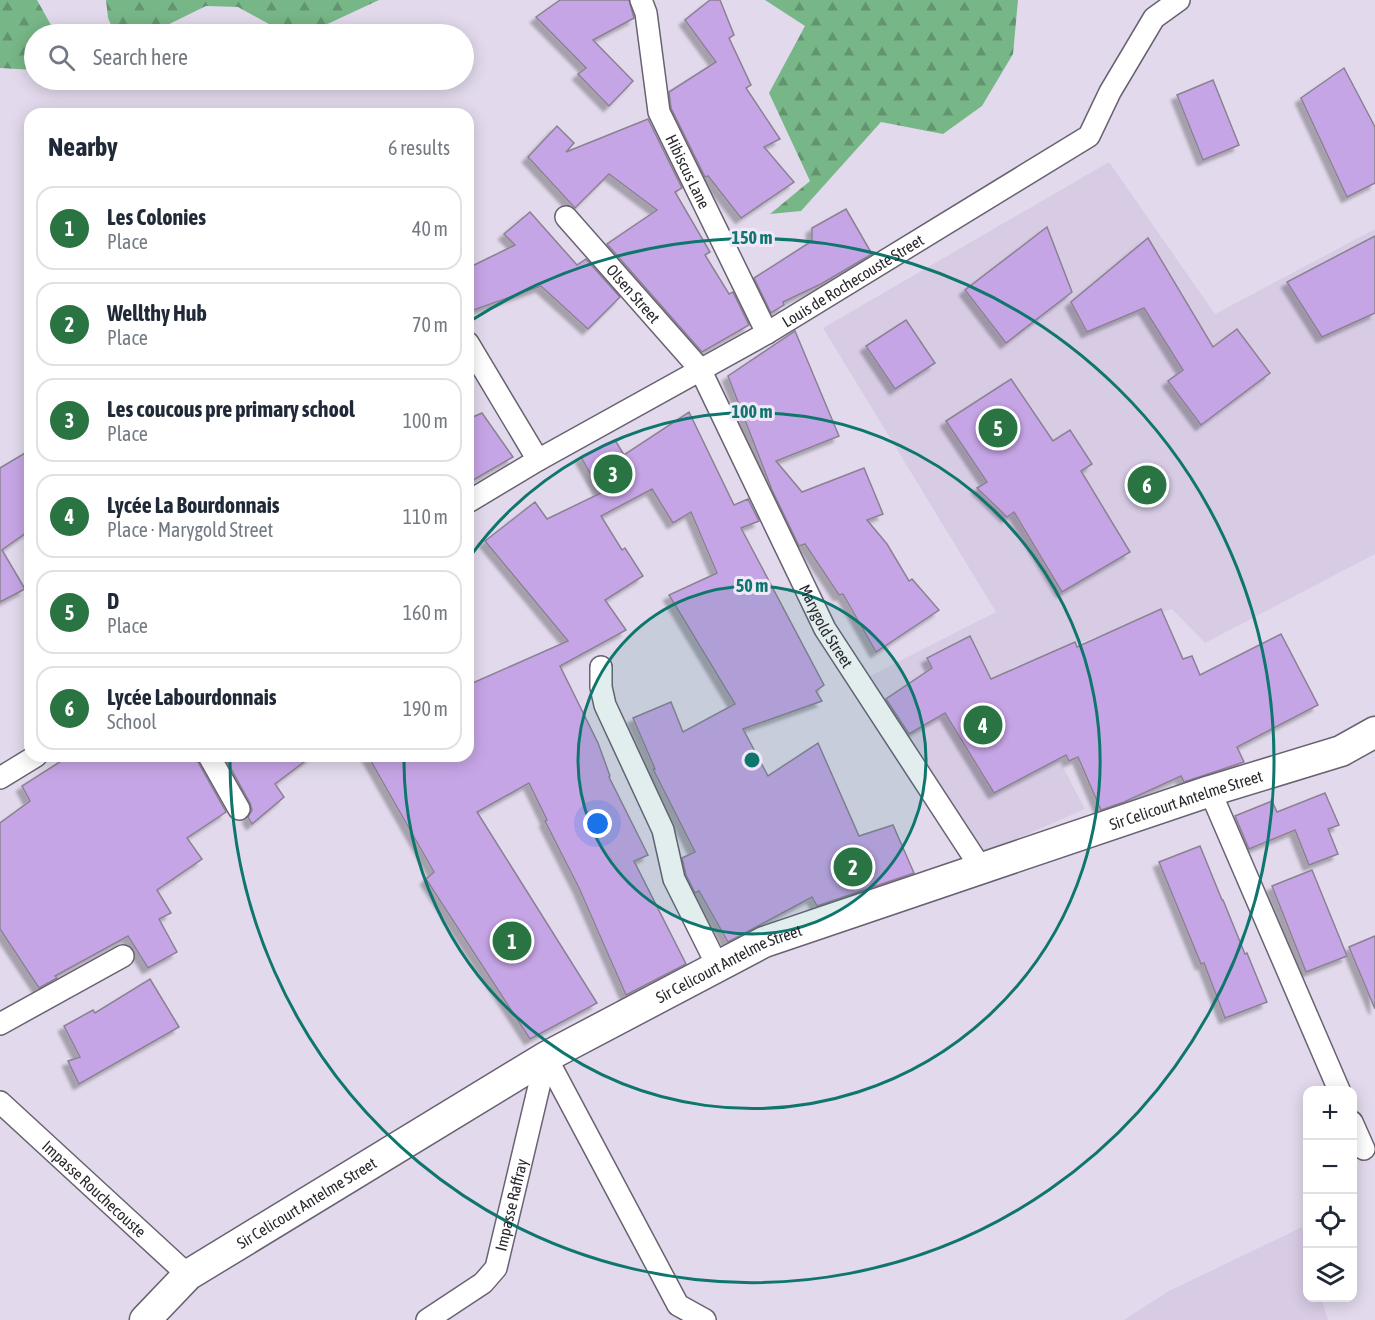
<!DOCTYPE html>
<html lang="en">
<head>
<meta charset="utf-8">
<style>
  :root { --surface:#fff; --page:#f2f2f3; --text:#1f2937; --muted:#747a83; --line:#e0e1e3; --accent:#2a7443 }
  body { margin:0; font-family:"Asap Condensed",sans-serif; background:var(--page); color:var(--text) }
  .controls { position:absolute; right:18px; bottom:18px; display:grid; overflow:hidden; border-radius:12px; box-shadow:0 3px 15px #0003 }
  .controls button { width:54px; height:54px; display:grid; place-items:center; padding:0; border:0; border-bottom:2px solid var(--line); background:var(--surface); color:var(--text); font:30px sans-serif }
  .you { position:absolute; left:598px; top:824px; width:21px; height:21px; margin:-15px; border:4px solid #fff; border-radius:50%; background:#1a73e8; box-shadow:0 0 0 9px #1a73e833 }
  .badge { display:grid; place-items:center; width:39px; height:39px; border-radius:50%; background:var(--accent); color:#fff; font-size:20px; font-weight:700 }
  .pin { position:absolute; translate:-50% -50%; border:3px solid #fff; box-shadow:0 2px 6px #0006 }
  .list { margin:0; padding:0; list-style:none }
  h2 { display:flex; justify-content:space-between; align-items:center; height:78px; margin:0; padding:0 24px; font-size:26px }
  h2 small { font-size:20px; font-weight:400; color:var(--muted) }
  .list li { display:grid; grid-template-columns:39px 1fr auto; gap:18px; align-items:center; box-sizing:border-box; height:84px; margin:0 12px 12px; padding:0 12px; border:2px solid var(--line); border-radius:18px }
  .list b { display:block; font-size:22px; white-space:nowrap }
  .list p { margin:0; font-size:20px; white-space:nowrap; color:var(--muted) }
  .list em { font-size:20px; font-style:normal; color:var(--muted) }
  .icon { flex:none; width:33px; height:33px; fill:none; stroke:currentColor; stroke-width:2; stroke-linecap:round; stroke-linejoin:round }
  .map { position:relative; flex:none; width:1375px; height:1320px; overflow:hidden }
  .search { position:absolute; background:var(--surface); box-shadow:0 3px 15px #0003; left:24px; top:24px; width:450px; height:66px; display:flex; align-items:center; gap:15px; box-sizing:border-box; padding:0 21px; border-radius:33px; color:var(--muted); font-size:22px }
  .panel { position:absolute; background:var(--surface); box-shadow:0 3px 15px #0003; left:24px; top:108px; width:450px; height:654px; border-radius:18px }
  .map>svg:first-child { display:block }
  .built { fill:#d8cce5 }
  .forest { fill:url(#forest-firs) }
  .building { fill:#c6a5e6; stroke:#8a8292; stroke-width:1.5; filter:url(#shadow) }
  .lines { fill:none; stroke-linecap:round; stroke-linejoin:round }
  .street-casing { stroke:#696271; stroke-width:24 }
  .secondary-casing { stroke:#696271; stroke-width:33 }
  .street { stroke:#fff; stroke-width:21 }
  .secondary { stroke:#fff; stroke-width:30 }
  .ring { fill:none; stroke:#0f766e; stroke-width:3 }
  .labels { text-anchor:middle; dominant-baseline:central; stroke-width:6; stroke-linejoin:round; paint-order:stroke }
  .street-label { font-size:16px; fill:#2b282e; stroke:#f0e7f9 }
  .centre { fill:#0f766e; stroke:#f0e7f9; stroke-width:3 }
  .ring-label { font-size:18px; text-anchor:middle; font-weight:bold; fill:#0f766e; stroke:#f0e7f9; stroke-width:6; stroke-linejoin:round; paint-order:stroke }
</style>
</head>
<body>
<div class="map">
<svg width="1375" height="1320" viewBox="0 0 1375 1320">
  <defs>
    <pattern id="forest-firs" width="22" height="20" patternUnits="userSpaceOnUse" patternTransform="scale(1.5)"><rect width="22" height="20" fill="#77b787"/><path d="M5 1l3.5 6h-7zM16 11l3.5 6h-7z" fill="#62956f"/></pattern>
    <filter id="shadow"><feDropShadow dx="-5.5" dy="5.5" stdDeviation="1.5" flood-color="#0004"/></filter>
  </defs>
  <rect width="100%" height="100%" fill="#e2daec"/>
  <g class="built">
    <polygon points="1109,162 1215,314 1375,229 1375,554 1205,643 1172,609 1011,668 1085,809 980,855 864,679 996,612 823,328"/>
    <polygon points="1302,1227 1307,1248 1308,1298 1321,1298 1328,1320 1124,1320 1169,1291"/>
  </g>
  <g class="forest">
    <polygon points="0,0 37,0 56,34 34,34 34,70 0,68"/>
    <polygon points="106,0 379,0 306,34 287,34 238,7 206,6 149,34 115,34 108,18"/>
    <polygon points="765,0 1018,0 1013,54 982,106 943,134 881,122 801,211 770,214 810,181 769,93 805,26"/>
  </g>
  <g class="building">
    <polygon points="560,0 629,0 634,18 593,40 633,81 609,106 578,74 586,68 536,17"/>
    <polygon points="710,0 720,0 734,35 729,38 751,85 746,88 780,139 764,147 794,182 741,218 708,176 705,177 671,108 669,92 716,62 685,20"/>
    <polygon points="1344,68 1375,127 1375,183 1347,197 1301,98"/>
    <polygon points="1213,80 1239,145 1203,160 1177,95"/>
    <polygon points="648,119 682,188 675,192 710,252 705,255 729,294 733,292 749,325 702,352 607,244 657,210 609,174 575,208 528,157 557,126 574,143 566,152"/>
    <polygon points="846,209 872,254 821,284 783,302 784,305 771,313 754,278 812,241 812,228"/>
    <polygon points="530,212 577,265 586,259 620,297 588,329 541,286 468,312 468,268 515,245 504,234"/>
    <polygon points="1047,227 1072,292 1006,343 965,290"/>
    <polygon points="1375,236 1375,313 1322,337 1287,282"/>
    <polygon points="1148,238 1213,347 1237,329 1270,373 1201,425 1168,381 1183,370 1144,308 1087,332 1071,302"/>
    <polygon points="906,320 935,363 895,389 866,346"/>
    <polygon points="795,331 839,436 776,461 802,492 864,468 883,514 867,520 887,544 909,581 912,579 939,610 876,652 843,594 839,595 805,544 799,546 772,490 728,376"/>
    <polygon points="1011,379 1053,441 1070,430 1092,464 1081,471 1130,552 1062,592 1014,512 1007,517 977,488 987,482 946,421"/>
    <polygon points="689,412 734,505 748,499 759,521 741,528 824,685 816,691 822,701 743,729 768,776 818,743 859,836 893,825 914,873 817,906 812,897 728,942 699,891 695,893 686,875 682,858 695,852 653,769 655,769 633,718 671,702 683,732 735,704 669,595 717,573 691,512 673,523 652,489 601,516 622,550 625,548 643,576 605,600 626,630 560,666 598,743 610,776 609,777 648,855 634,861 686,964 626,995 579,888 545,821 547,820 529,783 477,812 597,1003 530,1039 426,879 434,872 368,756 468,756 468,685 568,641 485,541 535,502 547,519 601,493 581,457 615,440 624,455"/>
    <polygon points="482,413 513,457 468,483 468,419"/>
    <polygon points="30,450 30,530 2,550 25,589 0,602 0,468"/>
    <polygon points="1161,609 1183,659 1192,656 1200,675 1281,634 1318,705 1237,747 1244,762 1184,782 1181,776 1124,802 1101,810 1078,757 1069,761 1066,755 994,793 945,713 909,734 886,699 932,668 927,658 970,636 991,679 1075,642 1077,647"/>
    <polygon points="69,756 196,756 198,762 226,812 187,838 202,859 157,890 171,913 159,919 177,952 148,968 128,936 55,976 57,978 39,988 0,929 0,823 30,801 22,786"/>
    <polygon points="224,756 312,756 275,784 284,797 252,824 248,817 252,810 250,803"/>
    <polygon points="1325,793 1339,825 1328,829 1338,854 1309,865 1295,830 1249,849 1235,816 1272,801 1277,812"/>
    <polygon points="1200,846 1222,900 1223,900 1245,954 1247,953 1267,1002 1225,1018 1204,963 1201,964 1159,862"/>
    <polygon points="1312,870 1347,956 1306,972 1272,886"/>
    <polygon points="1375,936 1375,1009 1349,947"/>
    <polygon points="150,979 179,1027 79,1084 68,1061 80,1057 64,1026 93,1010 95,1013"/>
  </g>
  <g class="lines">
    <defs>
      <g id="street">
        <path id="s1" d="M 641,0 L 646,13 L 659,112 L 767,333"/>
        <path id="s2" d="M 566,217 L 700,369 L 825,629 L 981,868"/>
        <polyline points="468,343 538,460"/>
        <path id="s3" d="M 468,502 L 538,460 L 767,333 L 1089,136 L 1110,92 L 1154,18 L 1179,0"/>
        <polyline points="601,667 601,687 605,705 663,830 674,879 717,965"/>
        <polyline points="209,756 239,809"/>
        <polyline points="0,778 36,756"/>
        <polyline points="1210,791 1339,1090"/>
        <polyline points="0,1024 123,956"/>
        <polyline points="546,1057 678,1305 705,1320"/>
        <path id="s4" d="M 0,1102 L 188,1275"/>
        <polyline points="1352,1122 1364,1149"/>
        <path id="s5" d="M 427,1320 L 483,1283 L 496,1268 L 546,1057"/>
      </g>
      <g id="secondary">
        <path id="s6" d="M 145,1320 L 188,1275 L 546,1057 L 764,942 L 1210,791 L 1341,751 L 1375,732"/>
      </g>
    </defs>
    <use href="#street" class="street-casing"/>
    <use href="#secondary" class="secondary-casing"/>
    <use href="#street" class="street"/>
    <use href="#secondary" class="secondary"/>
  </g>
  <circle cx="752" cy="760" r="174" fill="#0f766e" fill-opacity=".12"/>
  <g class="ring">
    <circle cx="752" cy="760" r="174"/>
    <path d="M469 558A348 348 0 1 1 404 757"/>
    <path d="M472 320A522 522 0 1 1 230 760"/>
  </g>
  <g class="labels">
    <g class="street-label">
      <text stroke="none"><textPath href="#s1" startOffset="180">Hibiscus Lane</textPath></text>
      <text stroke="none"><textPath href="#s3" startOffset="444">Louis de Rochecouste Street</textPath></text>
      <text stroke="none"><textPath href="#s2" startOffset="102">Olsen Street</textPath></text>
      <text stroke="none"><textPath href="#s2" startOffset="489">Marygold Street</textPath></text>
      <text stroke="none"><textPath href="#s6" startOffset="1173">Sir Celicourt Antelme Street</textPath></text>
      <text stroke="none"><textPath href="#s6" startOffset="687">Sir Celicourt Antelme Street</textPath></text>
      <text stroke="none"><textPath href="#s4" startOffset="128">Impasse Rouchecouste</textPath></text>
      <text stroke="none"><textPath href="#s6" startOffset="201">Sir Celicourt Antelme Street</textPath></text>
      <text stroke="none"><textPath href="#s5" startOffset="152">Impasse Raffray</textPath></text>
    </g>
  </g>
  <circle cx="752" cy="760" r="9" class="centre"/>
  <g class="ring-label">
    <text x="752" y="244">150 m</text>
    <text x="752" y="418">100 m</text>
    <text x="752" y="592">50 m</text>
  </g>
</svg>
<div class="controls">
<button>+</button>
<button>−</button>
<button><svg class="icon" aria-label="locate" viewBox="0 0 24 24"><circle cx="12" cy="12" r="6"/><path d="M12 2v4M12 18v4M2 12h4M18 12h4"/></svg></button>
<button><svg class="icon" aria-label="layers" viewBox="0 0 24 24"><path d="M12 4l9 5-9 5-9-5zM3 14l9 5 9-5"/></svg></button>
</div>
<div class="you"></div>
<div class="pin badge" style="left:512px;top:941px">1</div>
<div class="pin badge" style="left:853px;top:867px">2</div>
<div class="pin badge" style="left:613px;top:474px">3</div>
<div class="pin badge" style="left:983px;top:725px">4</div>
<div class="pin badge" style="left:998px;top:428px">5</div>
<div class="pin badge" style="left:1147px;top:485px">6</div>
<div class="search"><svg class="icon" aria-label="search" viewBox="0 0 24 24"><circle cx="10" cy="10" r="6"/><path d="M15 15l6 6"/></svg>Search here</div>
<section class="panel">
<h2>Nearby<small>6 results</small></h2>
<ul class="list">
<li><span class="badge">1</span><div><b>Les Colonies</b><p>Place</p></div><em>40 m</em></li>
<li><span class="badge">2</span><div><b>Wellthy Hub</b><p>Place</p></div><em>70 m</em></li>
<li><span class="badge">3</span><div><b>Les coucous pre primary school</b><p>Place</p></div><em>100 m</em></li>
<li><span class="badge">4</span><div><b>Lycée La Bourdonnais</b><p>Place · Marygold Street</p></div><em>110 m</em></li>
<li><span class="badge">5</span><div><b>D</b><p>Place</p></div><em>160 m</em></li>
<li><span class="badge">6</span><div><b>Lycée Labourdonnais</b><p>School</p></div><em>190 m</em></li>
</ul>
</section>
</div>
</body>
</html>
